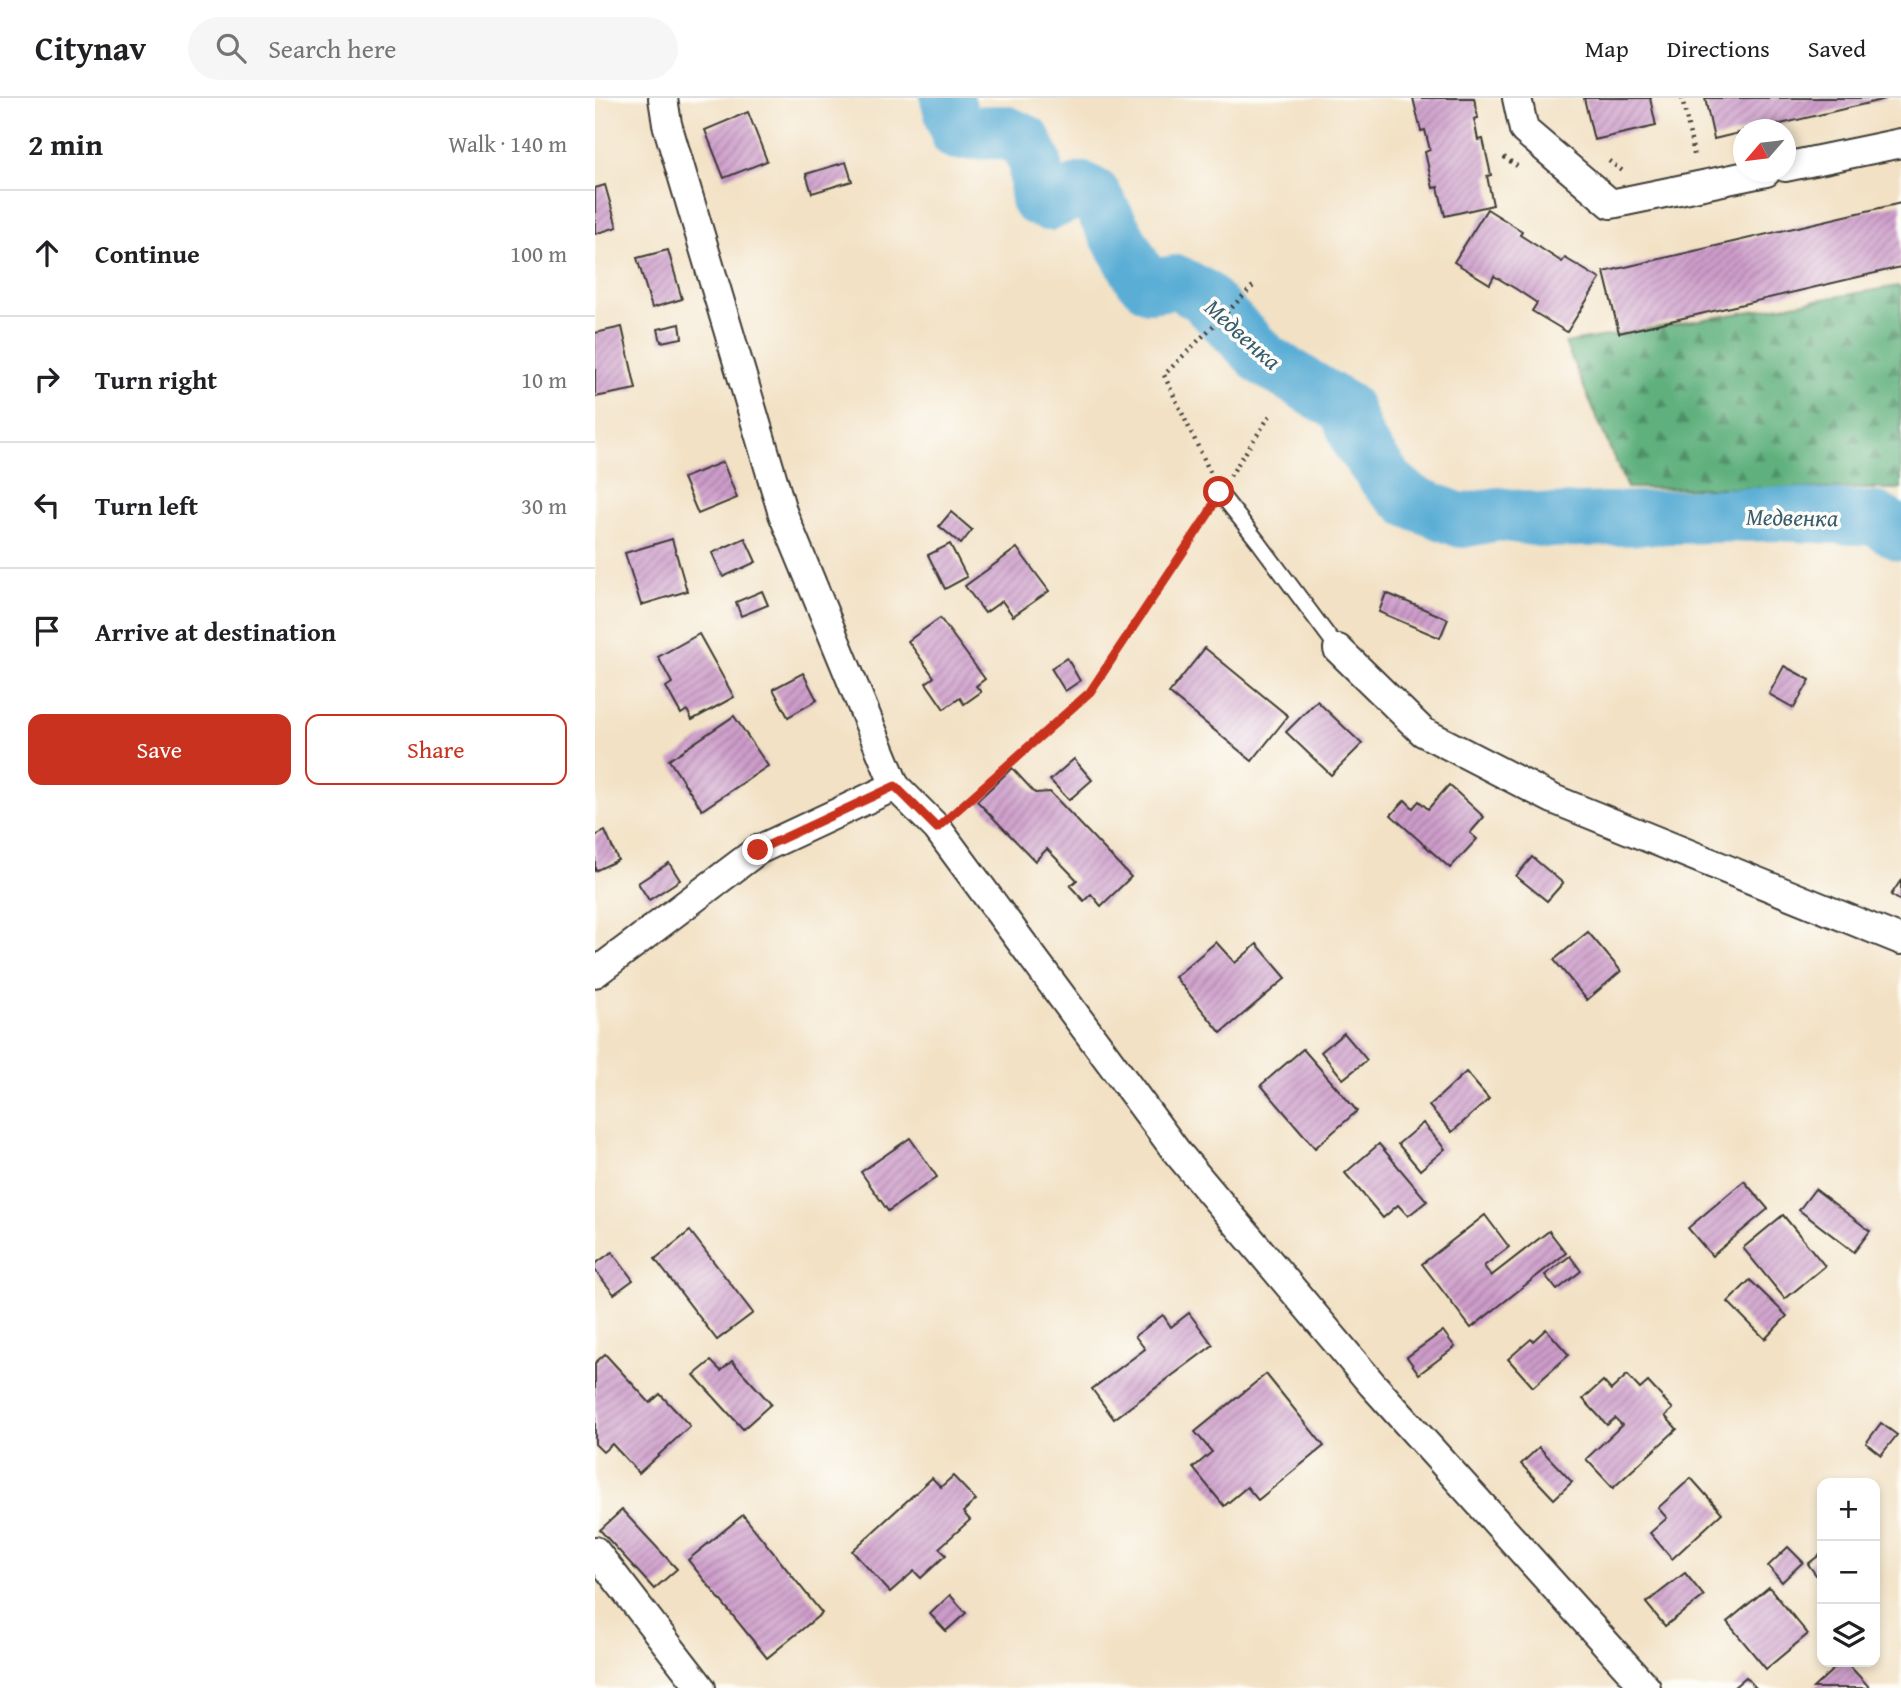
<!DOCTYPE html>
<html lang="en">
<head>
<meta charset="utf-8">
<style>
  :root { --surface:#fff; --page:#f6f6f6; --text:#202124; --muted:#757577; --line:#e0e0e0; --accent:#c8321e }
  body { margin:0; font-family:"Gentium Book Plus",serif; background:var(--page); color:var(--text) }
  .controls { position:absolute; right:21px; bottom:21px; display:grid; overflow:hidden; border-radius:14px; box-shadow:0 4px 10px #0003 }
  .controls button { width:63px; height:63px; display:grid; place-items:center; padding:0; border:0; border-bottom:2px solid var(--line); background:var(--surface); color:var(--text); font:35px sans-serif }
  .compass { position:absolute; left:1138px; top:21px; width:63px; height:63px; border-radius:50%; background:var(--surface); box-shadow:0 4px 10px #0003; rotate:242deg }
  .stop { position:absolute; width:21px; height:21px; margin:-16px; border:5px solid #c8321e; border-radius:50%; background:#fff }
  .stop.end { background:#c8321e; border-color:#fff; box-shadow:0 2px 7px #0008 }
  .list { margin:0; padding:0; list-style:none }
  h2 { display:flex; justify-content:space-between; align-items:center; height:91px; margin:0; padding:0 28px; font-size:30px }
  h2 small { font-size:23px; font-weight:400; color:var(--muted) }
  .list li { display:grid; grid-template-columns:46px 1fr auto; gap:21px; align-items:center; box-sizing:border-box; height:126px; padding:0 28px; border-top:2px solid var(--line) }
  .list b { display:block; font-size:26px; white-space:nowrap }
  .list em { font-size:23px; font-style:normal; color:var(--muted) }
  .actions { display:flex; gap:14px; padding:21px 28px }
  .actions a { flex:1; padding:16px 0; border:2px solid var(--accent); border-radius:14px; text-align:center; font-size:24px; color:var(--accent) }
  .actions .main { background:var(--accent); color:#fff }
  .icon { flex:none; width:38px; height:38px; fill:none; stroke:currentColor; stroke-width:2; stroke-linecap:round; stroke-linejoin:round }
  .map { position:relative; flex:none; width:1306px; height:1590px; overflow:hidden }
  header { display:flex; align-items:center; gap:42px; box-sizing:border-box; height:98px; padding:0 35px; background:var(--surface); border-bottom:2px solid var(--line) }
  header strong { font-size:33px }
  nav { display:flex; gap:38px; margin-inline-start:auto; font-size:24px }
  .search { width:490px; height:63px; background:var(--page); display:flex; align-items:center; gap:18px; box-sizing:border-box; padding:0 24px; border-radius:38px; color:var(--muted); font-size:26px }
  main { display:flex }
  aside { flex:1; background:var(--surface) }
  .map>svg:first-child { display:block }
  .forest { fill:url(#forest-firs); stroke:#3d664c; stroke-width:2 }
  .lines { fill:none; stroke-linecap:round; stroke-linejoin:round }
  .river { stroke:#5aadd5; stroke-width:54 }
  .building { fill:url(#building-hatch) }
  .service-casing { stroke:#3c3a35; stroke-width:18 }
  .minor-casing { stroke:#3c3a35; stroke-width:32 }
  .path { stroke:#3c3a35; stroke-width:4.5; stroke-dasharray:2 5; stroke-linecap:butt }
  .service { stroke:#fff; stroke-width:14 }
  .minor { stroke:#fff; stroke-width:28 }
  .route { stroke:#c8321e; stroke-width:9 }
  .labels { text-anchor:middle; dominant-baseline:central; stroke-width:7; stroke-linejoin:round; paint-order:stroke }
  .water-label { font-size:24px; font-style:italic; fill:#385d6f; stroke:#fdfcf7 }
</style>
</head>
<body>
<header>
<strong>Citynav</strong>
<div class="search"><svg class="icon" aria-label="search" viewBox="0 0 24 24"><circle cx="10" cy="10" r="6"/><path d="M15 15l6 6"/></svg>Search here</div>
<nav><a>Map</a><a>Directions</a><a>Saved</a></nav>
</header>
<main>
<aside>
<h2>2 min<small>Walk · 140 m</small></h2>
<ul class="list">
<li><svg class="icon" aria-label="ahead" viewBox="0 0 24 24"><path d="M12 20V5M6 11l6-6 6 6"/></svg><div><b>Continue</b></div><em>100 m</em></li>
<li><svg class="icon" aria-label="right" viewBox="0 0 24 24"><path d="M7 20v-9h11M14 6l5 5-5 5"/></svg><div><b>Turn right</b></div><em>10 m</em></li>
<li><svg class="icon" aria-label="left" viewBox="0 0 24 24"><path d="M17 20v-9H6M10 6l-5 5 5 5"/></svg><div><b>Turn left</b></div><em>30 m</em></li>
<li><svg class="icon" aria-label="arrive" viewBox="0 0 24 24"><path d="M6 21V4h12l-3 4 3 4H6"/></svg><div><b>Arrive at destination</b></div></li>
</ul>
<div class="actions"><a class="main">Save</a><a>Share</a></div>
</aside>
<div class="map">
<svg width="1306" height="1590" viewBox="0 0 1306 1590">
  <defs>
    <pattern id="forest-firs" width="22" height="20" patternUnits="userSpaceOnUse" patternTransform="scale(1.75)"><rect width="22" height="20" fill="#5eb07d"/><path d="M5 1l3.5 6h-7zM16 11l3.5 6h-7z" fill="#4d8e66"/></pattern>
    <pattern id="building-hatch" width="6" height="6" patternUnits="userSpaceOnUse" patternTransform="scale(1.75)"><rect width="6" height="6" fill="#cd9cca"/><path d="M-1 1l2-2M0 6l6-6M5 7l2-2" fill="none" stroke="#a67ea3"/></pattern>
  </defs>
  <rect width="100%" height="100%" fill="#fdfcf7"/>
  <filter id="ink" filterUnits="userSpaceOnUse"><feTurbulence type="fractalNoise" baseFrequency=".0143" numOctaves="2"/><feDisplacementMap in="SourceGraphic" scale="14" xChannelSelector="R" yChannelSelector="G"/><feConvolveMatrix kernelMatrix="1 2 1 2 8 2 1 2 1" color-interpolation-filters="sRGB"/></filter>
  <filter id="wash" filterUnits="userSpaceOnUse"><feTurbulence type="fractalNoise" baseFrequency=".00686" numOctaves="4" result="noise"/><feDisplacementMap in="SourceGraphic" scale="28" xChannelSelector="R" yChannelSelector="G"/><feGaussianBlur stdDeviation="1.57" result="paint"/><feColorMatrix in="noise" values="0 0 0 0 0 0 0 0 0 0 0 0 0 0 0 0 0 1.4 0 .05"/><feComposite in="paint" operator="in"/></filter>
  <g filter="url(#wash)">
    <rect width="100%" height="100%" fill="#f2e1c4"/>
    <polygon class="forest" points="1303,188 1306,191 1306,391 1032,390 970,245"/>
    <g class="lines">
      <polyline class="river" points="352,0 362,35 409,34 430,43 440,64 442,101 453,106 488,91 499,97 546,180 555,188 582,184 606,197 670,262 751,311 764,345 793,384 815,403 867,423 903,416 953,423 1181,416 1281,421 1306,436"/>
    </g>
    <g id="blocks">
      <g class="building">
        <polygon points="818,0 879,0 883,20 879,21 883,42 888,41 896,77 892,78 898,107 850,118 843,89 838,90 830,54 835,52 830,32 826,33"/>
        <polygon points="989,0 1055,0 1061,28 999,42"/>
        <polygon points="1110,0 1291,0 1291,1 1160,32 1148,32 1148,34 1119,41"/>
        <polygon points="153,14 172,63 129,80 110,32"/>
        <polygon points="251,64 257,83 217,95 211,76"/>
        <polygon points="10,87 22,129 0,136 0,90"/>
        <polygon points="1306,105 1306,169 1024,235 1009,174"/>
        <polygon points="892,111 927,133 925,137 967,164 970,160 1005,181 972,234 937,213 942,205 921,191 899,178 895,186 859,164"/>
        <polygon points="73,152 87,201 57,210 42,160"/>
        <polygon points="85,226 87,240 66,244 63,231"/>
        <polygon points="27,229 41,291 0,299 0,235"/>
        <polygon points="128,364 142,400 103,416 88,380"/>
        <polygon points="356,414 377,432 366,446 344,428"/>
        <polygon points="150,440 161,464 128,479 117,455"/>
        <polygon points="77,441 92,493 46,507 30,455"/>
        <polygon points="355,446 372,479 350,491 333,457"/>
        <polygon points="422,450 454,493 418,518 407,503 390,515 370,488"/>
        <polygon points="167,493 173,507 146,518 141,504"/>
        <polygon points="791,495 853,521 845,540 784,514"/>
        <polygon points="345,520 390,581 381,588 386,594 369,606 365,600 349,611 331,585 339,579 313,543"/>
        <polygon points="104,536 139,599 97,622 92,612 86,616 71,589 77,585 63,559"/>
        <polygon points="610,550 693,618 657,663 574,595"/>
        <polygon points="472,560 485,583 470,593 456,570"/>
        <polygon points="1189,568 1215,582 1199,610 1174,596"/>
        <polygon points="208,575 222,602 193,619 178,591"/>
        <polygon points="722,603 767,646 736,677 691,634"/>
        <polygon points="139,618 173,668 107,712 74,662"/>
        <polygon points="479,661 497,682 474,702 455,682"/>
        <polygon points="417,670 440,695 455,694 536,779 506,808 496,796 489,803 475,788 482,782 452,751 440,763 382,703"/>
        <polygon points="854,687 889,719 875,735 882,741 855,770 796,717 810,702 818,710 824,703 833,711"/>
        <polygon points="10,733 23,762 0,773 0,738"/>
        <polygon points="937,759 968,785 952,803 921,778"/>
        <polygon points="74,765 85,782 54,802 43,785"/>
        <polygon points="1306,782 1306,803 1296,797"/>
        <polygon points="993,834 1026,873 992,902 959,862"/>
        <polygon points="621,844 640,865 662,846 691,880 626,935 580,879"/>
        <polygon points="749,935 772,962 748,981 726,954"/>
        <polygon points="708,951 762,1013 720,1050 666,987"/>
        <polygon points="871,974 894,1001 857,1034 834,1008"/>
        <polygon points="828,1025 850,1051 825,1072 803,1046"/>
        <polygon points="315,1040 342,1079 293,1113 266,1074"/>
        <polygon points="784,1046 832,1103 813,1118 803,1107 788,1120 750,1075"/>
        <polygon points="1149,1083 1173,1111 1117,1158 1093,1130"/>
        <polygon points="1220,1091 1275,1133 1259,1154 1204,1112"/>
        <polygon points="890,1117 914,1149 889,1168 896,1178 954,1133 971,1155 876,1230 827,1166"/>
        <polygon points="1188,1117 1230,1168 1190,1201 1148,1150"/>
        <polygon points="95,1133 158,1215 122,1242 60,1161"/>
        <polygon points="17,1154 38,1182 19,1196 0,1172 0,1166"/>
        <polygon points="975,1158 986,1173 962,1192 950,1177"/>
        <polygon points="1155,1182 1192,1218 1170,1241 1133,1204"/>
        <polygon points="594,1215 618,1247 519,1321 497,1291 550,1251 540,1238 568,1217 576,1229"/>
        <polygon points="951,1231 974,1257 938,1289 913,1261 936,1241 938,1243"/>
        <polygon points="848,1233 860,1249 824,1276 812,1259"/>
        <polygon points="10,1256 55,1305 65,1296 95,1328 44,1375 17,1346 8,1354 0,1346 0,1265"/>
        <polygon points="116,1263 126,1273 137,1263 176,1306 148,1331 99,1277"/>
        <polygon points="671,1276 729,1348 663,1402 652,1389 629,1408 598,1370 617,1354 600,1334"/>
        <polygon points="1032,1277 1045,1291 1053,1284 1078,1311 1070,1318 1082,1331 1018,1390 991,1361 1027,1327 1020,1320 1012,1327 988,1301 1008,1283 1016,1292"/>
        <polygon points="1286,1325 1302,1337 1286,1357 1271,1345"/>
        <polygon points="944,1349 977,1384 959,1401 926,1366"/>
        <polygon points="358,1378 381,1402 368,1414 375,1422 344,1450 351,1457 326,1480 319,1473 295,1494 257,1453 337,1380 346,1389"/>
        <polygon points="1096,1380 1127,1415 1077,1461 1055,1435 1072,1420 1063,1410"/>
        <polygon points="27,1412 82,1471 59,1491 5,1432"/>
        <polygon points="148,1417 227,1515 172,1560 93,1462"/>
        <polygon points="1193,1449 1208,1464 1187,1484 1173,1468"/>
        <polygon points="1227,1455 1227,1472 1221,1477 1213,1466"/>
        <polygon points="1090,1475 1109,1498 1070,1528 1051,1505"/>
        <polygon points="1174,1489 1213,1536 1171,1571 1132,1524"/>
        <polygon points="355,1497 371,1515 351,1533 335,1516"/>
        <polygon points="1246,1564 1251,1564 1275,1590 1218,1590"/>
        <polygon points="1151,1579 1161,1590 1138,1590"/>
      </g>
    </g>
  </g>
  <g filter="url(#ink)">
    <use href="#blocks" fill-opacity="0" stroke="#3c3a35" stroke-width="2"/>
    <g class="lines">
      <defs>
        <polyline id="service" points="624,394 665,446 743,551"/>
        <g id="minor">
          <polyline points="68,0 72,26 188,416 300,688 342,730 581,1053 777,1286 1051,1590"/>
          <polyline points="922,0 929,32 1016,106 1171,74"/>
          <polyline points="1190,69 1306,45"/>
          <polyline points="743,551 828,634 958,701 1306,842"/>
          <polyline points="0,875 163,752 300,688"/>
          <polyline points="0,1453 106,1590"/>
        </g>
      </defs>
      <use href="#service" class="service-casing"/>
      <use href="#minor" class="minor-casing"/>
      <g class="path">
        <polyline points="1087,0 1100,61"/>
        <polyline points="909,59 922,68"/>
        <polyline points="1014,63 1029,74"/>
        <polyline points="615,374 569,277 661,185"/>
        <polyline points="635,378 676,316"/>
        <polyline points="363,711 495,594 613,416"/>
      </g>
      <use href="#service" class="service"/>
      <use href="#minor" class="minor"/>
    </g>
  </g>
  <g class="lines" filter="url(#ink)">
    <polyline class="route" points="163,752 300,688 342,730 495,594 614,415 624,394"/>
  </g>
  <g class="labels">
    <g class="water-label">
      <text transform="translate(648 236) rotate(42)">Медвенка</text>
      <text transform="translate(1197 419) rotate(1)">Медвенка</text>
    </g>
  </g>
</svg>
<div class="controls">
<button>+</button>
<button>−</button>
<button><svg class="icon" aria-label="layers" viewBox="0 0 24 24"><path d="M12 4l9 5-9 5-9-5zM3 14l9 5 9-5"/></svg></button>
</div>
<svg class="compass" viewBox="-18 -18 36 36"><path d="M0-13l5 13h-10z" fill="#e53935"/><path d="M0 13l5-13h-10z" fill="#757577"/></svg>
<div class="stop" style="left:624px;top:394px"></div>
<div class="stop end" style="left:163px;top:752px"></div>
</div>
</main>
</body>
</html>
